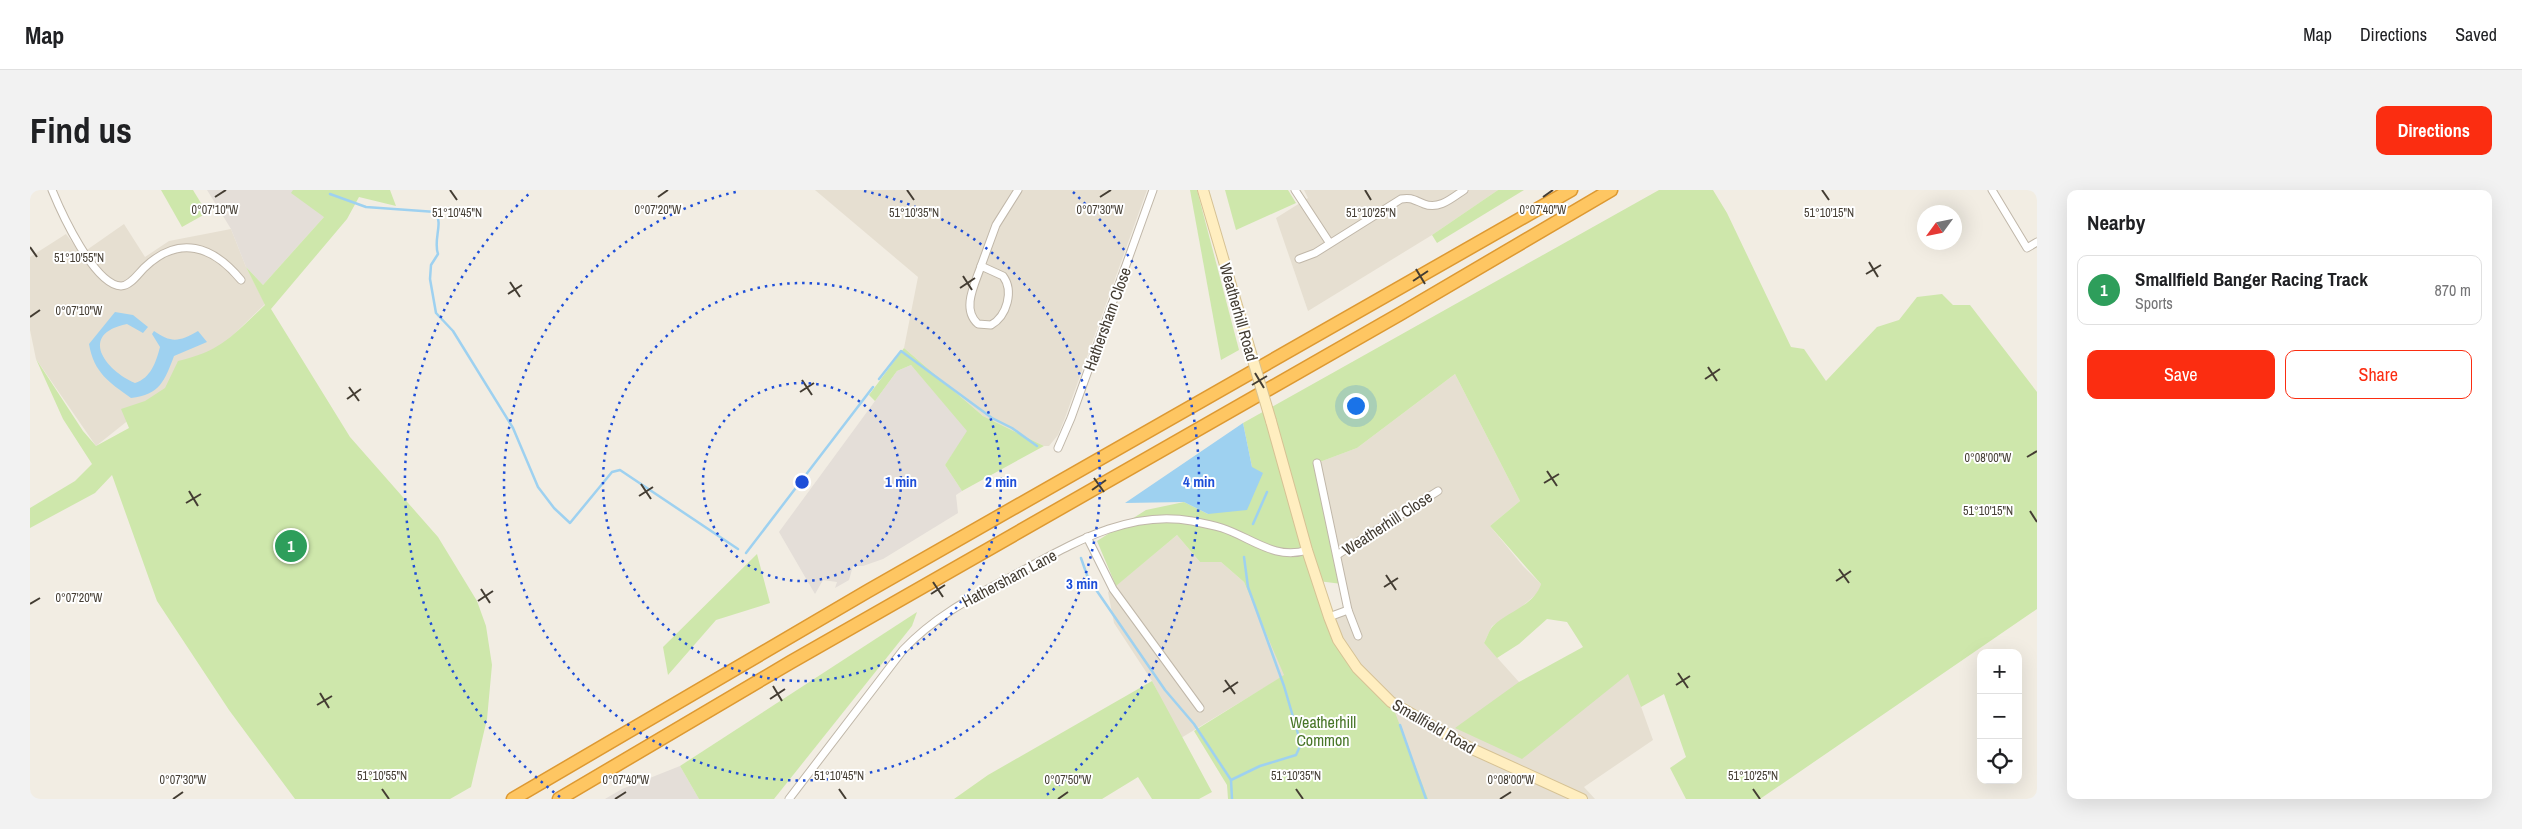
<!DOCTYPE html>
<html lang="en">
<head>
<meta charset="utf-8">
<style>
  :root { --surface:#fff; --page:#f2f2f2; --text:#202124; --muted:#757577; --line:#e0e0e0; --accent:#fb2d11 }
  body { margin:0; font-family:"Archivo Narrow",sans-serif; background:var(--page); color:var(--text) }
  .controls { position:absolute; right:15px; bottom:15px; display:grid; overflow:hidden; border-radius:10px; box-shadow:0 5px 20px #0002 }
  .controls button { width:45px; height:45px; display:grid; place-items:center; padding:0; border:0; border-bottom:1px solid var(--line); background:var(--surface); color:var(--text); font:25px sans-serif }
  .compass { position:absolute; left:1887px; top:15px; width:45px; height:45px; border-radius:50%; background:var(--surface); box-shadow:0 5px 20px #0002; rotate:237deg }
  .you { position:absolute; left:1325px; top:215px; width:18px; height:18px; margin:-12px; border:4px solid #fff; border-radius:50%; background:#1a73e8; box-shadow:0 0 0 8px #1a73e833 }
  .badge { display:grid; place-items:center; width:32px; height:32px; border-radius:50%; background:var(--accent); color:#fff; font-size:16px; font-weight:700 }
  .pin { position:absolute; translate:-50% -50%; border:2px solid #fff; box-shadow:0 1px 5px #0006 }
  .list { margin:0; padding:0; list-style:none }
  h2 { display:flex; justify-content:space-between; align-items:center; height:65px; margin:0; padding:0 20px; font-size:21px }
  h2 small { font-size:16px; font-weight:400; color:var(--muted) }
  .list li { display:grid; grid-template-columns:32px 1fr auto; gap:15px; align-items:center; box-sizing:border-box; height:70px; margin:0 10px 10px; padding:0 10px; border:1px solid var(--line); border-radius:10px }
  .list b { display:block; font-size:19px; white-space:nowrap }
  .list p { margin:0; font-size:16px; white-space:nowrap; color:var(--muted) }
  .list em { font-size:16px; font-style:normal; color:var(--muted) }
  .actions { display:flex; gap:10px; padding:15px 20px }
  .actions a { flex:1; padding:11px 0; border:1px solid var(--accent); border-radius:10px; text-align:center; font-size:18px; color:var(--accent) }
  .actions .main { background:var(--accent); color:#fff }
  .icon { flex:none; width:28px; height:28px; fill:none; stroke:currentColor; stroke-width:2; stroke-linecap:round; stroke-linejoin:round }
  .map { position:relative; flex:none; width:2007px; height:609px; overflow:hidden; border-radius:10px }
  header { display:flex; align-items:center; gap:30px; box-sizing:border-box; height:70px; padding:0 25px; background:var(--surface); border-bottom:1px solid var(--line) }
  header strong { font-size:24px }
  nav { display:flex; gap:28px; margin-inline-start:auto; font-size:18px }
  .intro { display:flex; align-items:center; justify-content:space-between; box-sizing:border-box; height:120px; padding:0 30px }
  h1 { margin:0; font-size:35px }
  .button { padding:12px 22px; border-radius:10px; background:var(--accent); color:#fff; font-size:18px; font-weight:700 }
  main { display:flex; gap:30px; padding:0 30px }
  aside { flex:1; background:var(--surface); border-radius:10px; box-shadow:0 5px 20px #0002 }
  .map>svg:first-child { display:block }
  .residential { fill:#e6dfd1 }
  .industrial { fill:#e4ded8 }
  .green { fill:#cee7ab }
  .water { fill:#9ed1f0 }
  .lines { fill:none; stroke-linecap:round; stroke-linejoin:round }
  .stream { stroke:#9ed1f0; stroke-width:2.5 }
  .street-casing { stroke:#c0b7a9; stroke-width:9 }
  .secondary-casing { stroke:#d6c294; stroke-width:12 }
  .highway-casing { stroke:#dd9932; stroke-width:15 }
  .street { stroke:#fff; stroke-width:7 }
  .secondary { stroke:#ffeec0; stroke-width:10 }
  .highway { stroke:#fec662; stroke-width:12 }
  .secondary-bridge-casing { stroke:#d6c294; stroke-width:12; stroke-linecap:butt }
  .secondary-bridge { stroke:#ffeec0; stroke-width:10 }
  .ticks { fill:none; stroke:#443d33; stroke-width:2 }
  .ring { fill:none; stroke:#1d4ed8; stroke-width:2.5; stroke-dasharray:2.5 5 }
  .labels { text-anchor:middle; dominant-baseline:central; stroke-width:4; stroke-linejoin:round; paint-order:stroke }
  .street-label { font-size:16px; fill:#443d33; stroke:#fff }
  .park-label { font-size:16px; fill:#477527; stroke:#fff }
  .ticks-label { font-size:12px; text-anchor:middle; fill:#443d33; stroke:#fff; stroke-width:4; stroke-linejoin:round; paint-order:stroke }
  .centre { fill:#1d4ed8; stroke:#fff; stroke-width:2.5 }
  .ring-label { font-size:15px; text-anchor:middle; font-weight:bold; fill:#1d4ed8; stroke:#fff; stroke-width:4; stroke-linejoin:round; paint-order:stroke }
</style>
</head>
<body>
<header>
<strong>Map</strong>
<nav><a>Map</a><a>Directions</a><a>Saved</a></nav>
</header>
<div class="intro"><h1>Find us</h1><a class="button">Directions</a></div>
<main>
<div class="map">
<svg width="2007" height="609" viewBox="0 0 2007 609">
  <rect width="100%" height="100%" fill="#f2ede3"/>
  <g class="residential">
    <polygon points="785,0 1117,0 1035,228 1028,245 1019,256 1014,256 953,226 874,158 888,87"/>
    <polygon points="1274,0 1468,0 1402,45 1278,121 1246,28 1278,8"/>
    <polygon points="94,34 115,67 139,51 201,39 216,77 235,114 193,155 66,256 6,169 0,140 0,67 36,44 51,64"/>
    <polygon points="1425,184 1490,311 1460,336 1493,376 1511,394 1509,402 1489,419 1462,436 1454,453 1489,492 1515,547 1599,483 1623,550 1554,597 1565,609 1396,609 1299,427 1317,421 1287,273 1327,258"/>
    <polygon points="1147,345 1170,372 1191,372 1214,392 1255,485 1151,548 1122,491 1084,433 1078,402"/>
  </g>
  <g class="industrial">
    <polygon points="177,0 297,0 294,27 233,95 216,77 201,39"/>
    <polygon points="881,175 938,241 915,275 932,301 926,305 928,323 853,369 833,376 823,376 819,390 805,398 807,392 793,390 785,404 749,342 867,181"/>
    <polygon points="650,576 669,609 575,609 592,599"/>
  </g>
  <g class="green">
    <polygon points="131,0 163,0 177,23 152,37"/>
    <path d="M 263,0 L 360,0 L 366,16 L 329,7 L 317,29 L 241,119 L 320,247 L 408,347 L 447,411 L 456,436 L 462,475 L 457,529 L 441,597 L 420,609 L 265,609 L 199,520 L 127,411 L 82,285 L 65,303 L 0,338 L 0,318 L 45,291 L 62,274 L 33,229 L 6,169 L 53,241 L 66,256 L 99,238 L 91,219 L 115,211 L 135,198 L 148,171 C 192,161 203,145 235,115 L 216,77 L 233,95 L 294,27 L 261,3 Z"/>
    <polygon points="1160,0 1167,0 1209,160 1191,170"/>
    <polygon points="1195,0 1258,0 1266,13 1206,40"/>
    <polygon points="1468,0 1494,0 1407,53 1402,45"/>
    <path d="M 1629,0 L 1683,0 L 1697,23 L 1761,157 L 1774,159 L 1796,191 L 1847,137 L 1869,130 L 1887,107 L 1912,104 L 1923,115 L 1940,115 L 2007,202 L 2007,419 L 1730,609 L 1656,609 L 1640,578 L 1656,567 L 1634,504 L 1611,517 L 1598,484 L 1492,569 L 1425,538 L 1489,492 L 1553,457 L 1537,432 L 1517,429 L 1489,454 L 1467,468 L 1454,453 C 1457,448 1459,440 1463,436 C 1478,421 1504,416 1511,394 L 1460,336 L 1490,311 L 1425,184 L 1327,258 L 1287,273 L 1312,394 L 1288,391 L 1308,450 L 1361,512 L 1398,609 L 1198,609 L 1197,595 L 1164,541 L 1254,485 L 1214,392 L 1191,372 L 1170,372 L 1147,345 L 1086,396 L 1067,351 L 1116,320 L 1154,312 L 1178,324 L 1222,277 L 1213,233 Z"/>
    <polygon points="874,158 953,226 1014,256 932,301 915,275 937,241 881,175 867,181 845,211 839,205"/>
    <polygon points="727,364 740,413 686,430 638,485 633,457"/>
    <polygon points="887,422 882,436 744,609 669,609 650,576"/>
    <polygon points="1122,491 1182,602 1169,609 1122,609 1108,587 1072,609 924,609 958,585"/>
  </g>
  <g class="water">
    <path d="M 85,122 L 103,125 L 118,137 L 113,143 L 97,134 C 48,144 75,180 105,193 C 121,188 126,172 130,157 L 122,144 L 124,141 C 141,153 149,152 168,141 L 177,152 L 144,166 C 135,190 130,205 101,208 C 79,192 64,183 59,154 Z"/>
    <polygon points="1213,233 1222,277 1233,283 1217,320 1178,324 1154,312 1095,313"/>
  </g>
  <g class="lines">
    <g class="stream">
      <path d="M 300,4 L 336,17 L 406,22 C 413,35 403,50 408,64 L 401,75 L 400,89 L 406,123 L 423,141 L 483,238 L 508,297 L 524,318 L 540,333 L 582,282 L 590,280 L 708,359"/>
      <polyline points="849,189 871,161 962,228 982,238 1007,256"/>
      <polyline points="1223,334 1237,302"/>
      <polyline points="716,363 843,197"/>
      <polyline points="1051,368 1058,388 1135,500 1164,534 1201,590 1202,609"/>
      <polyline points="1370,535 1396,609"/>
      <polyline points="1201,590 1230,576 1266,565 1271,554 1254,496 1218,397 1214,367"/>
    </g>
    <defs>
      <g id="street">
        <path d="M 22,0 C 31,22 64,95 91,96 C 100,96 108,84 114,78 C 149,44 183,56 211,90"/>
        <polyline points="1265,0 1299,52"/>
        <polyline points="1962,0 1997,58 2007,52"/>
        <path d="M 1269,69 L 1285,63 L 1371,9 C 1381,7 1384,10 1394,14 C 1409,20 1422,8 1434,0"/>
        <path d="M 951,76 L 973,86 C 984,101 977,126 961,135 L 948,134 C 931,119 945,94 951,76 Z"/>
        <polyline points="951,76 966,35 988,0"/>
        <polyline points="1028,258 1041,228 1123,0"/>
        <polyline points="1287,273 1318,420 1328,446"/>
        <polyline points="1057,347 1083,399 1170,518"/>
        <polyline points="1307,365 1408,301"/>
        <polyline points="1299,427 1318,420"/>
        <path d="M 759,609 L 873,460 C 907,424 945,406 988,383 C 1042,354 1099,319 1162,331 C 1172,333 1182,335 1192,338 C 1220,347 1246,371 1277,360"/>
      </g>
      <g id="secondary">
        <polyline points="1173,0 1218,153"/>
        <polyline points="1241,231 1277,360 1299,427 1308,450 1327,478 1361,512 1440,558 1552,609"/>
      </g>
      <g id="highway">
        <polyline points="483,609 838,401 1541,0"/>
        <polyline points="529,609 761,472 1370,124 1581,0"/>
      </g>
    </defs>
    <use href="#street" class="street-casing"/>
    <use href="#secondary" class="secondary-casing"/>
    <use href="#highway" class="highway-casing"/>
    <use href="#street" class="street"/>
    <use href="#secondary" class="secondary"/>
    <use href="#highway" class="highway"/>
    <defs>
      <polyline id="secondary-bridge" points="1218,153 1241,231"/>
    </defs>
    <use href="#secondary-bridge" class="secondary-bridge-casing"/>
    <use href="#secondary-bridge" class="secondary-bridge"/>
  </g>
  <path class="ticks" d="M 420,0 L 427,10M 877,0 L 884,10M 1335,0 L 1341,10M 1792,0 L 1799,10M 185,7 L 196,0M 628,7 L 638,0M 1070,7 L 1081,0M 1513,7 L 1523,0M 0,57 L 7,67M 1839,72 L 1848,87M 1386,79 L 1395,94M 1836,84 L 1851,75M 933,86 L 942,100M 1383,91 L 1398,81M 480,92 L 490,107M 930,98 L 945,88M 478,104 L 492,95M 0,127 L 10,120M 1678,177 L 1687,191M 1225,183 L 1234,198M 1675,189 L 1690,179M 772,190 L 782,205M 1222,195 L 1237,186M 319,197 L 329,211M 770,202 L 784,193M 317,209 L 331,199M 1997,267 L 2007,261M 1517,281 L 1527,296M 1064,288 L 1074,302M 1514,293 L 1529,284M 611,294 L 621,309M 1062,300 L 1076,290M 159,301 L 168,316M 609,306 L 623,297M 156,313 L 171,304M 2000,321 L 2007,332M 1809,379 L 1819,393M 1356,385 L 1366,400M 1806,391 L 1821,381M 903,392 L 913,407M 1354,397 L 1368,388M 451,399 L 460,413M 901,404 L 915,395M 448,411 L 463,401M 0,414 L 10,408M 1648,483 L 1658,498M 1195,490 L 1205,504M 1646,495 L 1660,486M 743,496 L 752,511M 1193,502 L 1208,492M 290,503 L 299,518M 740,509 L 755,499M 287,515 L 302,506M 352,599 L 359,609M 809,599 L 816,609M 1266,599 L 1273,609M 1723,599 L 1730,609M 143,609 L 153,602M 585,609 L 596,602M 1028,609 L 1038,602M 1470,609 L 1481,602"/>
  <g class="ring">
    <circle cx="772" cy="292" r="99"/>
    <circle cx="772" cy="292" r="199"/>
    <path d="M834 1A298 298 0 1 1 710 1"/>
    <path d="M530 607A397 397 0 0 1 501 2M1043 2A397 397 0 0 1 1014 607"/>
  </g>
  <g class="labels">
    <g class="street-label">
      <text transform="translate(1209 122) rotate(74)">Weatherhill Road</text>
      <text transform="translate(1077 129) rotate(-70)">Hathersham Close</text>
      <text transform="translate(1357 333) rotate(-33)">Weatherhill Close</text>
      <text transform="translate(979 388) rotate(-28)">Hathersham Lane</text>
      <text transform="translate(1404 536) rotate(30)">Smallfield Road</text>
    </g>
    <g class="park-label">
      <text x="1293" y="532">Weatherhill<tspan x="1293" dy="18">Common</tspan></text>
    </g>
  </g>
  <g class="ticks-label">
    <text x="185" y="24">0°07'10"W</text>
    <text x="628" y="24">0°07'20"W</text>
    <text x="1070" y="24">0°07'30"W</text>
    <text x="1513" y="24">0°07'40"W</text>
    <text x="427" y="27">51°10'45"N</text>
    <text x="884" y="27">51°10'35"N</text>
    <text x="1341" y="27">51°10'25"N</text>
    <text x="1799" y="27">51°10'15"N</text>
    <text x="49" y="72">51°10'55"N</text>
    <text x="49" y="125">0°07'10"W</text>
    <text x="1958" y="272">0°08'00"W</text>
    <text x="1958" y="325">51°10'15"N</text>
    <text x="49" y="412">0°07'20"W</text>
    <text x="352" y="590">51°10'55"N</text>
    <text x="809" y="590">51°10'45"N</text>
    <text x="1266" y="590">51°10'35"N</text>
    <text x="1723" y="590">51°10'25"N</text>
    <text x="153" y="594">0°07'30"W</text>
    <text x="596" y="594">0°07'40"W</text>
    <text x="1038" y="594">0°07'50"W</text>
    <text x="1481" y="594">0°08'00"W</text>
  </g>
  <circle cx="772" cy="292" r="8" class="centre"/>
  <g class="ring-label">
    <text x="871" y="297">1 min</text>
    <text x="971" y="297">2 min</text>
    <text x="1169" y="297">4 min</text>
    <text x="1052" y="399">3 min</text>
  </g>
</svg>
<div class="controls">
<button>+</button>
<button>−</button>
<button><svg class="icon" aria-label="locate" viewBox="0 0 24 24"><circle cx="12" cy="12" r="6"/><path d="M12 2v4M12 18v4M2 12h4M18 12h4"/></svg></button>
</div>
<svg class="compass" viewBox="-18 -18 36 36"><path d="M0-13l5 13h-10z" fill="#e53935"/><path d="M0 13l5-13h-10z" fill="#757577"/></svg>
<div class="you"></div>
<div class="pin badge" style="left:261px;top:356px;background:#2e9e5b">1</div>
</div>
<aside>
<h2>Nearby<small></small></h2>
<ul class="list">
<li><span class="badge" style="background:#2e9e5b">1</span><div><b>Smallfield Banger Racing Track</b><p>Sports</p></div><em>870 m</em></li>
</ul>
<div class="actions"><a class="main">Save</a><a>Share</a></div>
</aside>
</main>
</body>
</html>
